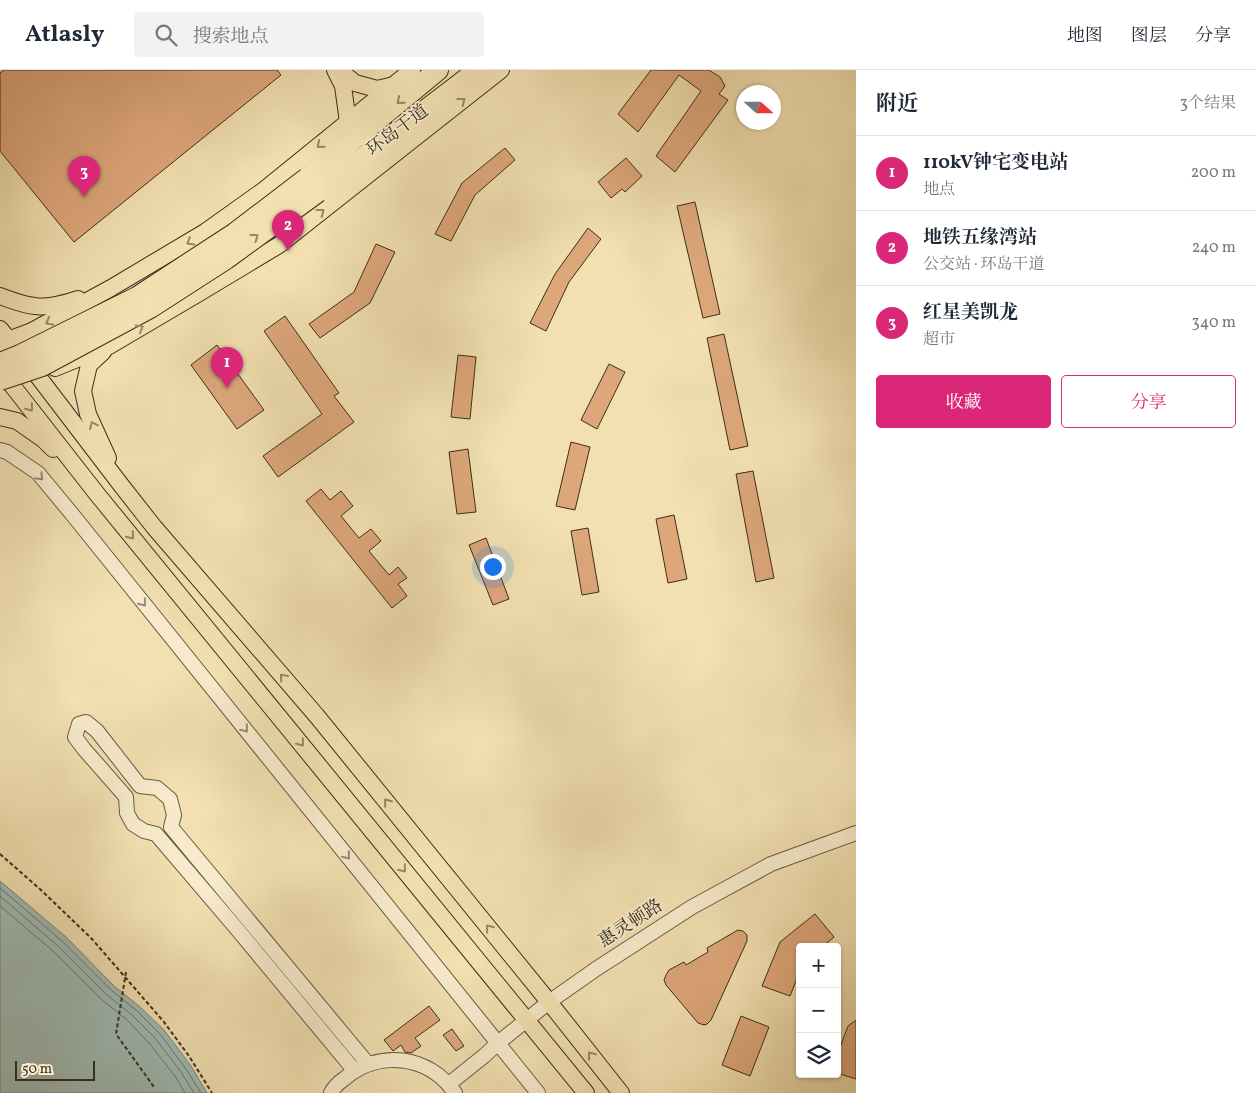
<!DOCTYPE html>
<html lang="zh">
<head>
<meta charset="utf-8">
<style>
  :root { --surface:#fff; --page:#f2f2f3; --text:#1f2937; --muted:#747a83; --line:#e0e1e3; --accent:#db2777 }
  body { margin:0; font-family:Vollkorn,"Noto Serif SC",serif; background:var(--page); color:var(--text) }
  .controls { position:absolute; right:15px; bottom:15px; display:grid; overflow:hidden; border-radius:5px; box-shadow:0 1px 4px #0004 }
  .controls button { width:45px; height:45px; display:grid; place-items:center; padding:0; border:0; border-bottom:1px solid var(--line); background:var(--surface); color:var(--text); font:25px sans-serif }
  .compass { position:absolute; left:736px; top:15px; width:45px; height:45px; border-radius:50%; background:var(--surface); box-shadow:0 1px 4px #0004; rotate:111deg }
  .scale { position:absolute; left:15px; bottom:12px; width:80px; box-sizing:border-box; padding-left:5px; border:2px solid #3a2e1e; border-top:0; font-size:14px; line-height:18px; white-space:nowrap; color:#3a2e1e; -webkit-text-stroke:4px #f7ebcc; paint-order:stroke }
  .you { position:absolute; left:492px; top:496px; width:18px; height:18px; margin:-12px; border:4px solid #fff; border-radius:50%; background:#1a73e8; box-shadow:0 0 0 8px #1a73e833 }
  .badge { display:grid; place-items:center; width:32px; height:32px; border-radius:50%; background:var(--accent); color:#fff; font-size:16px; font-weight:700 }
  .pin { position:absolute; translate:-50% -41px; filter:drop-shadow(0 1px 2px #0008) }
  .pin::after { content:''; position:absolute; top:26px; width:18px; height:15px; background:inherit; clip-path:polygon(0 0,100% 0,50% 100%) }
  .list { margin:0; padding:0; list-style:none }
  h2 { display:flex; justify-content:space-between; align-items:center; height:65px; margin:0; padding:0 20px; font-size:21px }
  h2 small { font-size:16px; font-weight:400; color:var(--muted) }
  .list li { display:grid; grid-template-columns:32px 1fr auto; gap:15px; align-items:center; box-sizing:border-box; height:75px; padding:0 20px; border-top:1px solid var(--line) }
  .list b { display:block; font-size:19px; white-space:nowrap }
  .list p { margin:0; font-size:16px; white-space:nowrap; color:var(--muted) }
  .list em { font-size:16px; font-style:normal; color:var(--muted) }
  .actions { display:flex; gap:10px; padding:15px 20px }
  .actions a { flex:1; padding:11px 0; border:1px solid var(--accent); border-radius:5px; text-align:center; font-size:18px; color:var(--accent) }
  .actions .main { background:var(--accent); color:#fff }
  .icon { flex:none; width:28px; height:28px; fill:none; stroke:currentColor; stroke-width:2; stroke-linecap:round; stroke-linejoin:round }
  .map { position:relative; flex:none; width:856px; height:1023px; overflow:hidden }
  header { display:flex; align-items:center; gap:30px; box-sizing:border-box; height:70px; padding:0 25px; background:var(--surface); border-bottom:1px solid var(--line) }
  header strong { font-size:24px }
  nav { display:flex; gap:28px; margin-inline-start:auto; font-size:18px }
  .search { width:350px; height:45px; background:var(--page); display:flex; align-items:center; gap:12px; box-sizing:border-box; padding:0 18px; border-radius:5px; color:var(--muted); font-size:19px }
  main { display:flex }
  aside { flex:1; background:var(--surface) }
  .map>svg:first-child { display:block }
  .water { fill:#9ebbb5; stroke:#768379 }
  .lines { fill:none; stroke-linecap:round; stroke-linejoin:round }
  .shore { stroke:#6c746a; stroke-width:1 }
  .building { fill:#dda77a; stroke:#3a2e1e }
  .minor-casing { stroke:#685a43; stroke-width:16 }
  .major-casing { stroke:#3a2e1e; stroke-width:18 }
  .highway-casing { stroke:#3a2e1e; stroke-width:22 }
  .path { stroke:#3a2e1e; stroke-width:2; stroke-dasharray:4 2.5; stroke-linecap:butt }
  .minor { stroke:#f7ebcc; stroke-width:14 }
  .major { stroke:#f2e0b1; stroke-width:16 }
  .highway { stroke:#f2e0b1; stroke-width:20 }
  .highway-bridge-casing { stroke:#3a2e1e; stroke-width:22; stroke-linecap:butt }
  .highway-bridge { stroke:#f2e0b1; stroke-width:20 }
  .oneway { stroke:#968768 }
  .oneway2 { stroke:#988c75 }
  .labels { text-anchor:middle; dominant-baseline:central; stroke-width:4; stroke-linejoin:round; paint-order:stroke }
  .street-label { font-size:18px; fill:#3a2e1e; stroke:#f7ebcc }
</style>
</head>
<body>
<header>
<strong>Atlasly</strong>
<div class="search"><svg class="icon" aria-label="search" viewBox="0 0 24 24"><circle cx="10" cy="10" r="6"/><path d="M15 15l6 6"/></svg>搜索地点</div>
<nav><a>地图</a><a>图层</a><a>分享</a></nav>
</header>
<main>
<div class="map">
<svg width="856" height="1023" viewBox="0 0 856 1023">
  <rect width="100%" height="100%" fill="#f2e0b1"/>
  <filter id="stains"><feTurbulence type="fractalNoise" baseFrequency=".004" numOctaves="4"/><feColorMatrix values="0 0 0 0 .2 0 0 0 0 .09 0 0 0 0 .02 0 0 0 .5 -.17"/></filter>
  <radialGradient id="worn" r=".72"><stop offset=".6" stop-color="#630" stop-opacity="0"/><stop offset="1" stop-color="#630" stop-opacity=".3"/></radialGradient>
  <polygon class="water" points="0,811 66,867 114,916 139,936 164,960 191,996 207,1023 0,1023"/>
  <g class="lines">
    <g class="shore">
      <polyline points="0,818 62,871 111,920 136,940 160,964 186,999 201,1023"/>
      <polyline points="0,826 58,876 107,925 132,945 155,968 181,1002 194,1023"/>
      <polyline points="0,836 53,881 102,930 127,950 149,973 175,1006 185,1023"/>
    </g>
  </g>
  <g class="building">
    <polygon points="4,0 277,0 281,5 74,172 0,81 0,3"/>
    <polygon points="651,0 709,0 720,7 725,16 719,24 728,30 675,102 656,86 701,21 679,5 638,62 618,44"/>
    <polygon points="505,78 515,90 475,125 451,171 435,164 462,113"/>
    <polygon points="626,88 642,106 625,122 622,119 611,128 598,112"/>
    <polygon points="695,132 720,244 703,248 677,136"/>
    <polygon points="588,158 601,169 569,212 546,261 530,253 555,204"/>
    <polygon points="376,174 395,182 370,233 320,268 309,254 354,222"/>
    <polygon points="285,246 339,323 334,326 354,352 278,407 263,386 322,344 264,261"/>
    <polygon points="724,264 748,376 730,380 707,268"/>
    <polygon points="217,275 264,340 237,359 191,295"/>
    <polygon points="458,285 476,287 470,349 451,347"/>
    <polygon points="609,294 625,302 597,359 581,350"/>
    <polygon points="571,372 590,377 575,440 556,436"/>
    <polygon points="468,379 476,442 457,444 449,382"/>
    <polygon points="753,401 774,508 756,512 736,404"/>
    <polygon points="321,419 330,430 341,421 353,436 341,446 359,468 371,459 381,471 369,481 389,505 398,497 407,508 398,514 407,526 392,538 306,431"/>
    <polygon points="674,445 687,509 668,513 656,449"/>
    <polygon points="588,458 599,522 582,525 571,461"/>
    <polygon points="486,468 509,529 493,535 469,475"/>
    <polygon points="815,844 834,867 822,877 800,877 800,901 790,926 762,916 780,872"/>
    <polygon points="738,860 743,861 747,865 747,871 711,950 707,954 704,955 698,953 666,915 664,910 666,905 669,900 684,892 686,895 708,882 707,878"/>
    <polygon points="429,936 440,950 415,968 421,976 411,983 405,982 401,975 393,981 384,970"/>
    <polygon points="741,946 769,957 750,1006 722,995"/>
    <polygon points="856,950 856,1009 837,1003 837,985 848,956"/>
    <polygon points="452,959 464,976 456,981 443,965"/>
  </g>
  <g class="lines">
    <defs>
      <g id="minor">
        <polyline points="0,380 7,382 38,403 76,449 538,1023"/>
        <polyline points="354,1000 237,859 156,764 144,761 133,754 127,743 126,727 84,679 75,667 79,654 86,652 97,661 140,716 157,718 170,729 174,745 171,757 368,994"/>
        <polyline points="449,1014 484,986 498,973 549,932 596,899 692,837 771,794 856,763"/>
        <path d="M 331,1023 C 334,1017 338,1013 344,1009 C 378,979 429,985 455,1023"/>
      </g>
      <g id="major">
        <polyline points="335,0 343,16 348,52"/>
        <polyline points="339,0 355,13 377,19 394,15"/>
        <path d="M 0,226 C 11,230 23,235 35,236 C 46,238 67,233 78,229"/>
        <polyline points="0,259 37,305 121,415 154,457 316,645 549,932 621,1023"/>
        <polyline points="0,273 32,261 111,218 205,162 264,120 412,0"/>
        <polyline points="103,282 89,295 83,321 88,344 108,388"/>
        <polyline points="55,298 109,276 199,223 279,175 501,0"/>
        <polyline points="0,300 97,424 586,1023"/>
        <polyline points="0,347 17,351 44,370 53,379"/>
      </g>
      <g id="highway">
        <polyline points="307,108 438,0"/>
        <polyline points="318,122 478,0"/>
      </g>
    </defs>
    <use href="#minor" class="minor-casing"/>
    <use href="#major" class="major-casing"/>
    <use href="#highway" class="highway-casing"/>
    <g class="path">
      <polyline points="0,784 41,820 92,869 164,952 189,986 212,1023"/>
      <polyline points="126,902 116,964 154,1017"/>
    </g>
    <use href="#minor" class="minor"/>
    <use href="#major" class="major"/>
    <use href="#highway" class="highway"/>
    <defs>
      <g id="highway-bridge">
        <polyline points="0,293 20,285 137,227 235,163 307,108"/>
        <polyline points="0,310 42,296 150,238 226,189 318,122"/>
      </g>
    </defs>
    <use href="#highway-bridge" class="highway-bridge-casing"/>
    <use href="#highway-bridge" class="highway-bridge"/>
  </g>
  <defs><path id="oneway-chevron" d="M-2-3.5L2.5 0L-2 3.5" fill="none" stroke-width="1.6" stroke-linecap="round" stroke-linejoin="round" transform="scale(1.25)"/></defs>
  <g class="oneway">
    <use href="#oneway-chevron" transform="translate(400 31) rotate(140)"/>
    <use href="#oneway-chevron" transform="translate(462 31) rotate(-38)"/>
    <use href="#oneway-chevron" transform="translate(320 75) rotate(141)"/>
    <use href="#oneway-chevron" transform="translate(321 142) rotate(-38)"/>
    <use href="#oneway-chevron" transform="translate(255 167) rotate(-36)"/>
    <use href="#oneway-chevron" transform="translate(190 172) rotate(149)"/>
    <use href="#oneway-chevron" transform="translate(49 252) rotate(151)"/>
    <use href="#oneway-chevron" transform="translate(140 258) rotate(-30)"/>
    <use href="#oneway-chevron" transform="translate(30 338) rotate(52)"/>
    <use href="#oneway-chevron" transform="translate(93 355) rotate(-115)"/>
    <use href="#oneway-chevron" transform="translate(131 466) rotate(51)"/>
    <use href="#oneway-chevron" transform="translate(283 607) rotate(-131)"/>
    <use href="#oneway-chevron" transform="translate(301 673) rotate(51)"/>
    <use href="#oneway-chevron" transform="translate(387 732) rotate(-129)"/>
    <use href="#oneway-chevron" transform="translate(403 799) rotate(51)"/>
    <use href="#oneway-chevron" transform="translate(489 858) rotate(-129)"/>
    <use href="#oneway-chevron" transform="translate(591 985) rotate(-128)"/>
  </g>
  <g class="oneway2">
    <use href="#oneway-chevron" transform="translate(40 407) rotate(46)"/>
    <use href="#oneway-chevron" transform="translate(143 533) rotate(51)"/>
    <use href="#oneway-chevron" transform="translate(245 659) rotate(51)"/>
    <use href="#oneway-chevron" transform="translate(347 786) rotate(51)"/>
  </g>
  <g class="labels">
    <g class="street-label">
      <text transform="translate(398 61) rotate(-37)">环岛干道</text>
      <text transform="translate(631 854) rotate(-33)">惠灵顿路</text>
    </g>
  </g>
  <rect width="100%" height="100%" filter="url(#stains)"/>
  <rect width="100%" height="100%" fill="url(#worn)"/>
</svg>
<div class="controls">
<button>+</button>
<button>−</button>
<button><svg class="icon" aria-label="layers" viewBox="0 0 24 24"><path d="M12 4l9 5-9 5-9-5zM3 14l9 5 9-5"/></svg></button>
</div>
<svg class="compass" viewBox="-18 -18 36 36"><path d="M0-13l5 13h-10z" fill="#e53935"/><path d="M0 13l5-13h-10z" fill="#747a83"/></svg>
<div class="scale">50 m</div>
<div class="you"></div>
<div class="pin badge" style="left:227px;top:318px">1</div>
<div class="pin badge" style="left:288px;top:181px">2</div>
<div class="pin badge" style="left:84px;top:127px">3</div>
</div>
<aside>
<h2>附近<small>3个结果</small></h2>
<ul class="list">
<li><span class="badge">1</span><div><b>110kV钟宅变电站</b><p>地点</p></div><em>200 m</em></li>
<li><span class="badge">2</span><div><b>地铁五缘湾站</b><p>公交站 · 环岛干道</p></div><em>240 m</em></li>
<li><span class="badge">3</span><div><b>红星美凯龙</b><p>超市</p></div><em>340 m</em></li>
</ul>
<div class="actions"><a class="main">收藏</a><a>分享</a></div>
</aside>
</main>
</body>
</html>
